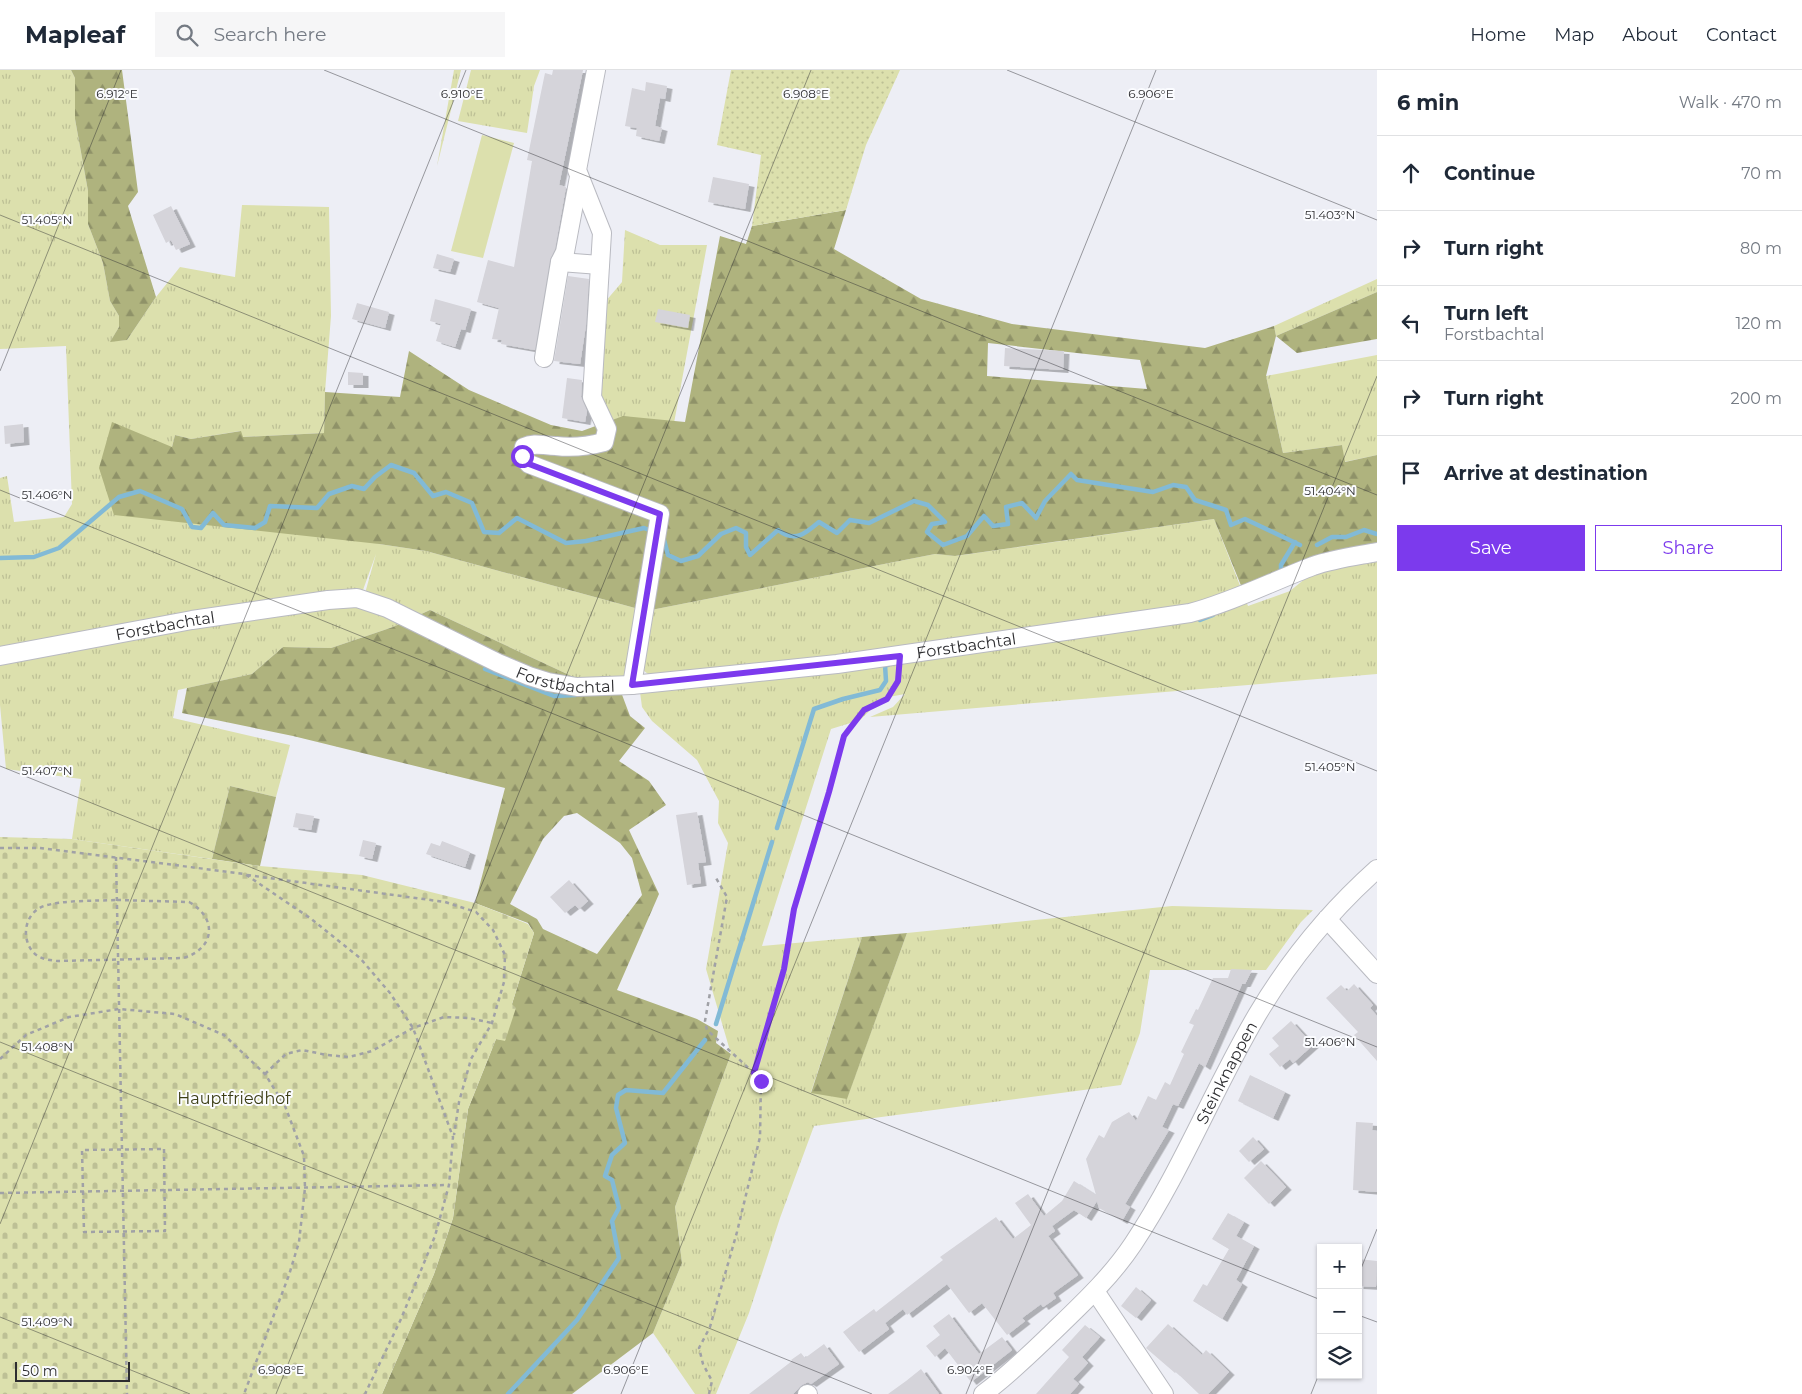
<!DOCTYPE html>
<html lang="en">
<head>
<meta charset="utf-8">
<style>
  :root { --surface:#fff; --page:#f6f6f7; --text:#1f2937; --muted:#747a83; --line:#e0e1e3; --accent:#7c3aed }
  body { margin:0; font-family:Montserrat,sans-serif; background:var(--page); color:var(--text) }
  .controls { position:absolute; right:15px; bottom:15px; display:grid; overflow:hidden; border-radius:0px; box-shadow:0 1px 4px #0004 }
  .controls button { width:45px; height:45px; display:grid; place-items:center; padding:0; border:0; border-bottom:1px solid var(--line); background:var(--surface); color:var(--text); font:25px sans-serif }
  .scale { position:absolute; left:15px; bottom:12px; width:115px; box-sizing:border-box; padding-left:5px; border:2px solid #2d2d30; border-top:0; font-size:14px; line-height:18px; white-space:nowrap; color:#2d2d30; -webkit-text-stroke:4px #fbfcff; paint-order:stroke }
  .stop { position:absolute; width:15px; height:15px; margin:-11px; border:4px solid #7c3aed; border-radius:50%; background:#fff }
  .stop.end { background:#7c3aed; border-color:#fff; box-shadow:0 1px 5px #0008 }
  .list { margin:0; padding:0; list-style:none }
  h2 { display:flex; justify-content:space-between; align-items:center; height:65px; margin:0; padding:0 20px; font-size:21px }
  h2 small { font-size:16px; font-weight:400; color:var(--muted) }
  .list li { display:grid; grid-template-columns:32px 1fr auto; gap:15px; align-items:center; box-sizing:border-box; height:75px; padding:0 20px; border-top:1px solid var(--line) }
  .list b { display:block; font-size:19px; white-space:nowrap }
  .list p { margin:0; font-size:16px; white-space:nowrap; color:var(--muted) }
  .list em { font-size:16px; font-style:normal; color:var(--muted) }
  .actions { display:flex; gap:10px; padding:15px 20px }
  .actions a { flex:1; padding:11px 0; border:1px solid var(--accent); border-radius:0px; text-align:center; font-size:18px; color:var(--accent) }
  .actions .main { background:var(--accent); color:#fff }
  .icon { flex:none; width:28px; height:28px; fill:none; stroke:currentColor; stroke-width:2; stroke-linecap:round; stroke-linejoin:round }
  .map { position:relative; flex:none; width:1377px; height:1324px; overflow:hidden }
  header { display:flex; align-items:center; gap:30px; box-sizing:border-box; height:70px; padding:0 25px; background:var(--surface); border-bottom:1px solid var(--line) }
  header strong { font-size:24px }
  nav { display:flex; gap:28px; margin-inline-start:auto; font-size:18px }
  .search { width:350px; height:45px; background:var(--page); display:flex; align-items:center; gap:12px; box-sizing:border-box; padding:0 18px; border-radius:0px; color:var(--muted); font-size:19px }
  main { display:flex }
  aside { flex:1; background:var(--surface) }
  .map>svg:first-child { display:block }
  .grass { fill:url(#grass-tufts) }
  .forest { fill:url(#forest-firs); fill-rule:evenodd }
  .cemetery { fill:url(#cemetery-stones) }
  .park { fill:url(#park-dots) }
  .garden { fill:#dce0ad }
  .lines { fill:none; stroke-linecap:round; stroke-linejoin:round }
  .stream { stroke:#82bad6; stroke-width:4.5 }
  .building { fill:#d5d4da; filter:url(#shadow) }
  .minor-casing { stroke:#b9bac1; stroke-width:20 }
  .path { stroke:#a0a1a6; stroke-width:2.5; stroke-dasharray:4 4; stroke-linecap:butt }
  .minor { stroke:#fff; stroke-width:18 }
  .route { stroke:#7c3aed; stroke-width:6 }
  .ticks { fill:none; stroke:#2d2d30; stroke-width:1; stroke-opacity:0.45 }
  .labels { text-anchor:middle; dominant-baseline:central; stroke-width:4; stroke-linejoin:round; paint-order:stroke }
  .street-label { font-size:16px; fill:#2d2d30; stroke:#fbfcff }
  .park-label { font-size:16px; fill:#3b3d14; stroke:#fbfcff }
  .ticks-label { font-size:12px; text-anchor:middle; fill:#2d2d30; stroke:#fbfcff; stroke-width:4; stroke-linejoin:round; paint-order:stroke }
</style>
</head>
<body>
<header>
<strong>Mapleaf</strong>
<div class="search"><svg class="icon" aria-label="search" viewBox="0 0 24 24"><circle cx="10" cy="10" r="6"/><path d="M15 15l6 6"/></svg>Search here</div>
<nav><a>Home</a><a>Map</a><a>About</a><a>Contact</a></nav>
</header>
<main>
<div class="map">
<svg width="1377" height="1324" viewBox="0 0 1377 1324">
  <defs>
    <pattern id="grass-tufts" width="24" height="20" patternUnits="userSpaceOnUse" patternTransform="scale(1.25)"><rect width="24" height="20" fill="#dce0ad"/><path d="M3 7l-1-3M5 7V3M7 7l1-3M15 17l-1-3M17 17v-4M19 17l1-3" fill="none" stroke="#bdc095"/></pattern>
    <pattern id="forest-firs" width="22" height="20" patternUnits="userSpaceOnUse" patternTransform="scale(1.25)"><rect width="22" height="20" fill="#afb37e"/><path d="M5 1l3.5 6h-7zM16 11l3.5 6h-7z" fill="#8f9268"/></pattern>
    <pattern id="cemetery-stones" width="16" height="16" patternUnits="userSpaceOnUse" patternTransform="scale(1.25)"><rect width="16" height="16" fill="#dce0ad"/><path d="M2 7V4a2 2 0 0 1 4 0v3zM10 15v-3a2 2 0 0 1 4 0v3z" fill="#bdc095"/></pattern>
    <pattern id="park-dots" width="8" height="8" patternUnits="userSpaceOnUse" patternTransform="scale(1.25)"><rect width="8" height="8" fill="#dce0ad"/><path d="M2 2h.1M6 6h.1" fill="none" stroke="#bdc095" stroke-width="1.8" stroke-linecap="round"/></pattern>
    <filter id="shadow"><feDropShadow dx="5.5" dy="3" stdDeviation="0" flood-color="#0004"/></filter>
  </defs>
  <rect width="100%" height="100%" fill="#edeef5"/>
  <g class="grass">
    <polygon points="0,0 71,0 75,8 75,49 88,121 88,154 103,193 110,231 119,246 119,257 111,271 127,270 156,227 180,197 235,207 242,135 329,137 331,246 325,322 324,363 242,367 240,361 191,369 175,365 172,377 379,474 426,481 646,541 935,484 956,486 1214,449 1248,536 1290,521 1317,499 1377,489 1377,604 870,647 893,637 905,624 883,628 860,650 831,659 762,876 862,867 811,1022 847,1028 907,863 1172,836 1313,840 1301,852 1266,900 1150,900 1140,963 1121,1015 814,1056 780,1148 749,1243 716,1324 695,1324 653,1263 682,1193 675,1137 731,984 706,899 728,773 718,753 719,731 697,690 652,651 642,637 640,622 652,607 635,594 619,610 580,610 430,540 393,557 331,578 283,577 252,604 178,620 173,648 290,675 276,727 230,716 212,789 72,769 81,709 6,699 0,635 0,595 194,557 362,534 376,484 363,520 0,580 0,408 7,406 14,452 64,447 72,434 66,276 0,279"/>
    <polygon points="454,0 461,0 437,96"/>
    <polygon points="471,0 540,0 534,16 527,63 458,51"/>
    <polygon points="625,160 660,175 707,175 674,353 623,347 608,351 597,306 605,232 622,212"/>
    <polygon points="1377,209 1377,222 1276,266 1274,256"/>
    <polygon points="1377,285 1377,385 1344,392 1342,375 1283,383 1266,306"/>
  </g>
  <g class="forest">
    <polygon points="71,0 122,0 138,122 128,136 156,227 127,270 110,272 119,257 119,246 110,231 103,193 88,154 88,121 75,49 75,8"/>
    <path d="M 846,140 L 834,179 L 921,229 L 1012,254 L 1205,278 L 1274,256 L 1276,266 L 1377,222 L 1377,269 L 1297,283 L 1276,266 L 1266,306 L 1283,383 L 1342,375 L 1345,392 L 1377,385 L 1377,473 L 1311,488 L 1242,518 L 1214,449 L 955,486 L 935,484 L 646,541 L 426,481 L 379,474 L 114,445 L 99,398 L 112,352 L 172,377 L 175,365 L 191,369 L 241,361 L 243,367 L 324,363 L 325,322 L 400,327 L 409,281 L 469,320 L 551,355 L 582,361 L 623,346 L 685,352 L 720,166 L 746,174 L 752,156 ZM 988,273 L 1140,290 L 1147,319 L 987,306 Z"/>
    <path d="M 430,540 L 580,610 L 621,622 L 630,646 L 645,658 L 619,691 L 649,711 L 666,735 L 629,760 L 659,824 L 617,920 L 697,949 L 718,961 L 716,973 L 731,984 L 675,1137 L 682,1193 L 653,1263 L 572,1324 L 382,1324 L 434,1204 L 453,1148 L 468,1039 L 496,969 L 505,970 L 512,934 L 534,863 L 528,853 L 475,833 L 505,718 L 293,666 L 182,643 L 187,618 L 252,604 L 283,577 L 331,578 L 393,557 ZM 577,743 L 620,773 L 632,788 L 642,825 L 597,884 L 543,859 L 537,849 L 510,834 L 543,769 L 564,746 Z"/>
    <polygon points="230,716 276,727 260,796 212,789"/>
    <polygon points="907,863 847,1029 811,1023 862,867"/>
  </g>
  <polygon class="cemetery" points="0,767 72,769 260,796 362,805 475,833 528,854 534,863 512,934 516,938 505,971 496,969 468,1039 453,1148 434,1204 382,1324 0,1324"/>
  <polygon class="park" points="731,0 900,0 866,75 846,140 752,156 761,85 717,75"/>
  <polygon class="garden" points="482,65 514,73 483,188 451,181"/>
  <g class="lines">
    <g class="stream">
      <path d="M 663,466 L 668,485 L 681,491 L 698,486 L 721,464 L 736,458 L 746,463 L 746,477 L 750,485 L 778,460 C 795,473 805,464 819,452 L 837,463 L 850,450 L 869,453 L 914,431 L 928,435 L 945,452 L 932,454 L 927,462 L 943,475 L 967,466 L 984,446 L 993,456 L 1008,454 L 1006,437 L 1022,433 L 1036,448 L 1045,431 L 1071,404 L 1077,410 L 1153,422 L 1173,415 L 1186,417 L 1195,430 L 1226,440 L 1231,455 L 1245,449 L 1300,475"/>
      <polyline points="1317,475 1332,467 1346,467 1364,460 1377,464"/>
      <polyline points="0,488 34,487 59,478 119,427 140,421 182,439 192,457 201,458 213,443 224,455 255,458 265,452 270,436 317,438 329,424 352,416 364,419 375,407 391,395 414,403 433,426 446,422 472,433 484,462 499,463 517,448 566,473 586,471 644,458 654,462"/>
      <polyline points="1281,502 1281,495 1295,472"/>
      <polyline points="1200,550 1213,545"/>
      <polyline points="485,599 554,626 576,625"/>
      <polyline points="777,758 814,639 843,629 880,620 886,611 885,595 888,595"/>
      <polyline points="716,954 772,772"/>
      <polyline points="508,1324 577,1250 619,1188 612,1151 619,1138 612,1110 605,1106 612,1085 625,1073 616,1038 618,1025 626,1020 663,1023 705,970"/>
    </g>
  </g>
  <g class="building">
    <polygon points="553,0 583,0 559,115 566,117 555,179 550,190 535,280 501,274 502,270 492,269 499,238 477,232 488,190 514,197 532,91 527,90 545,3 552,5"/>
    <polygon points="646,12 667,16 665,29 660,28 655,56 662,58 659,71 636,66 637,58 625,56 632,18 645,21"/>
    <polygon points="713,107 749,114 745,139 708,132"/>
    <polygon points="171,136 190,174 176,180 171,170 166,173 153,145"/>
    <polygon points="437,184 454,189 450,202 433,198"/>
    <polygon points="568,206 589,209 586,255 580,294 554,291"/>
    <polygon points="435,229 471,239 465,260 461,259 455,277 436,271 441,254 430,251"/>
    <polygon points="357,233 389,242 385,258 352,249"/>
    <polygon points="658,239 690,245 688,258 655,252"/>
    <polygon points="1005,278 1064,281 1063,300 1004,296"/>
    <polygon points="348,302 363,303 363,315 348,315"/>
    <polygon points="567,308 582,310 581,327 587,341 585,352 562,348"/>
    <polygon points="23,354 24,372 5,374 4,356"/>
    <polygon points="697,742 706,792 698,793 701,813 687,815 676,745"/>
    <polygon points="296,743 314,746 311,760 293,757"/>
    <polygon points="363,770 376,773 372,789 359,786"/>
    <polygon points="442,771 470,782 465,797 426,784 431,773 440,776"/>
    <polygon points="569,810 588,831 579,839 575,835 565,843 550,827"/>
    <polygon points="1231,899 1252,900 1245,914 1242,914 1205,997 1199,993 1178,1036 1173,1034 1162,1057 1169,1060 1125,1134 1130,1137 1122,1151 1099,1138 1097,1131 1086,1148 1074,1140 1052,1156 1055,1161 1048,1166 1078,1205 1053,1223 1056,1228 1043,1237 1041,1234 1022,1248 1025,1251 1007,1265 982,1233 969,1243 947,1214 907,1245 903,1239 885,1253 889,1259 859,1282 843,1262 874,1239 876,1242 943,1190 940,1187 996,1147 1013,1169 1031,1155 1015,1133 1028,1124 1044,1146 1062,1131 1074,1111 1096,1125 1086,1089 1099,1065 1104,1068 1112,1052 1129,1042 1136,1051 1148,1026 1156,1030 1165,1012 1170,1015 1184,984 1181,982 1194,955 1189,953 1196,939 1198,940 1213,908 1228,908"/>
    <polygon points="1354,914 1373,935 1370,938 1377,946 1377,991 1354,965 1358,962 1326,928 1341,915 1347,921"/>
    <polygon points="1291,951 1313,975 1293,993 1290,989 1280,997 1269,984 1279,976 1272,968"/>
    <polygon points="1250,1005 1285,1022 1273,1048 1238,1031"/>
    <polygon points="1356,1052 1373,1053 1372,1060 1377,1061 1377,1122 1353,1120"/>
    <polygon points="1253,1067 1264,1079 1249,1092 1239,1081"/>
    <polygon points="1261,1091 1286,1117 1269,1134 1244,1108"/>
    <polygon points="1228,1143 1244,1152 1236,1166 1254,1176 1236,1210 1242,1214 1222,1249 1193,1231 1203,1214 1207,1216 1229,1179 1212,1169"/>
    <polygon points="1358,1189 1377,1191 1376,1217 1358,1216"/>
    <polygon points="1136,1217 1151,1230 1136,1248 1121,1236"/>
    <polygon points="949,1244 979,1284 1002,1267 1012,1280 971,1312 945,1278 935,1287 926,1276 940,1265 933,1256"/>
    <polygon points="1168,1254 1202,1285 1206,1280 1229,1302 1208,1324 1199,1324 1176,1302 1175,1303 1146,1278"/>
    <polygon points="1085,1255 1100,1267 1082,1287 1088,1293 1073,1309 1079,1314 1070,1324 1036,1324 1069,1287 1062,1280"/>
    <polygon points="824,1274 839,1294 811,1314 808,1312 802,1315 793,1324 749,1324 792,1291 791,1290 801,1283 805,1288"/>
    <polygon points="921,1299 939,1324 888,1324 906,1311"/>
  </g>
  <g class="lines">
    <defs>
      <g id="minor">
        <path d="M 596,0 L 577,100 L 602,163 L 592,327 L 607,359 L 604,372 C 589,376 572,378 556,376 C 543,376 535,372 524,377 L 522,386 L 529,394 L 660,444 L 632,615"/>
        <polyline points="560,192 600,195"/>
        <polyline points="544,288 560,192 565,182 579,107"/>
        <path id="s1" d="M 0,586 L 192,550 L 328,530 L 357,528 L 387,538 L 498,593 L 529,606 L 548,612 L 577,617 L 632,615 L 837,594 L 1190,543 C 1232,532 1271,512 1313,496 C 1333,489 1356,486 1377,482"/>
        <polyline points="1327,849 1377,904"/>
        <polyline points="1095,1221 1164,1324"/>
        <polyline points="807,1324 808,1324"/>
        <path id="s2" d="M 983,1324 C 1009,1305 1031,1283 1054,1261 C 1082,1234 1111,1207 1133,1174 C 1181,1102 1213,1020 1257,945 C 1289,891 1330,841 1377,799"/>
      </g>
    </defs>
    <use href="#minor" class="minor-casing"/>
    <g class="path">
      <polyline points="0,778 40,778 245,804 310,848 360,888 390,923 413,958 453,1067 449,1115 435,1166 401,1249 365,1324"/>
      <polyline points="116,787 127,1324"/>
      <polyline points="247,805 445,832 476,842 493,860 505,885 504,912 492,953 471,989 459,1032 454,1065"/>
      <path d="M 117,830 L 189,832 C 218,848 215,879 183,888 L 57,891 C 49,890 41,889 35,884 C 20,870 24,843 44,836 C 62,830 96,831 117,830 Z"/>
      <polyline points="0,989 26,965 69,947 119,939 175,944 224,965 265,1004 285,1036 304,1086 305,1118 299,1172 289,1205 244,1324"/>
      <polyline points="754,1003 784,899 794,839 845,666 864,640 887,629 898,611 899,600"/>
      <polyline points="265,1004 286,984 302,980 327,985 349,987 372,981 413,958 444,947 469,948 492,953"/>
      <polygon points="164,1079 165,1161 84,1162 82,1080"/>
      <polyline points="0,1123 449,1115"/>
      <polyline points="709,1324 712,1311 703,1294 699,1278 710,1257 737,1162 760,1067 761,1011 754,1003 707,960 705,951 727,827 716,808"/>
    </g>
    <use href="#minor" class="minor"/>
  </g>
  <g class="lines">
    <polyline class="route" points="522,386 529,394 660,444 632,615 900,586 898,611 887,629 864,640 844,666 829,722 794,839 784,899 754,1003 761,1011"/>
  </g>
  <path class="ticks" d="M 324,0 L 1377,425M 1007,0 L 1377,150M 0,145 L 1377,701M 0,301 L 121,0M 0,420 L 1377,977M 0,696 L 1321,1230M 0,972 L 872,1324M 0,1154 L 466,0M 1358,1206 L 1377,1159M 1358,1245 L 1377,1252M 0,1247 L 190,1324M 276,1324 L 811,0M 621,1324 L 1156,0M 966,1324 L 1377,306M 1311,1324 L 1321,1299"/>
  <g class="labels">
    <g class="street-label">
      <text stroke="none"><textPath href="#s1" startOffset="168">Forstbachtal</textPath></text>
      <text stroke="none"><textPath href="#s1" startOffset="992">Forstbachtal</textPath></text>
      <text stroke="none"><textPath href="#s1" startOffset="588">Forstbachtal</textPath></text>
      <text stroke="none"><textPath href="#s2" startOffset="408">Steinknappen</textPath></text>
    </g>
    <g class="park-label">
      <text x="234" y="1028">Hauptfriedhof</text>
    </g>
  </g>
  <g class="ticks-label">
    <text x="462" y="28">6.910°E</text>
    <text x="117" y="28">6.912°E</text>
    <text x="806" y="28">6.908°E</text>
    <text x="1151" y="28">6.906°E</text>
    <text x="1330" y="149">51.403°N</text>
    <text x="47" y="154">51.405°N</text>
    <text x="1330" y="425">51.404°N</text>
    <text x="47" y="429">51.406°N</text>
    <text x="1330" y="701">51.405°N</text>
    <text x="47" y="705">51.407°N</text>
    <text x="1330" y="976">51.406°N</text>
    <text x="47" y="981">51.408°N</text>
    <text x="47" y="1256">51.409°N</text>
    <text x="281" y="1304">6.908°E</text>
    <text x="626" y="1304">6.906°E</text>
    <text x="970" y="1304">6.904°E</text>
  </g>
</svg>
<div class="controls">
<button>+</button>
<button>−</button>
<button><svg class="icon" aria-label="layers" viewBox="0 0 24 24"><path d="M12 4l9 5-9 5-9-5zM3 14l9 5 9-5"/></svg></button>
</div>
<div class="scale">50 m</div>
<div class="stop" style="left:522px;top:386px"></div>
<div class="stop end" style="left:761px;top:1011px"></div>
</div>
<aside>
<h2>6 min<small>Walk · 470 m</small></h2>
<ul class="list">
<li><svg class="icon" aria-label="ahead" viewBox="0 0 24 24"><path d="M12 20V5M6 11l6-6 6 6"/></svg><div><b>Continue</b></div><em>70 m</em></li>
<li><svg class="icon" aria-label="right" viewBox="0 0 24 24"><path d="M7 20v-9h11M14 6l5 5-5 5"/></svg><div><b>Turn right</b></div><em>80 m</em></li>
<li><svg class="icon" aria-label="left" viewBox="0 0 24 24"><path d="M17 20v-9H6M10 6l-5 5 5 5"/></svg><div><b>Turn left</b><p>Forstbachtal</p></div><em>120 m</em></li>
<li><svg class="icon" aria-label="right" viewBox="0 0 24 24"><path d="M7 20v-9h11M14 6l5 5-5 5"/></svg><div><b>Turn right</b></div><em>200 m</em></li>
<li><svg class="icon" aria-label="arrive" viewBox="0 0 24 24"><path d="M6 21V4h12l-3 4 3 4H6"/></svg><div><b>Arrive at destination</b></div></li>
</ul>
<div class="actions"><a class="main">Save</a><a>Share</a></div>
</aside>
</main>
</body>
</html>
